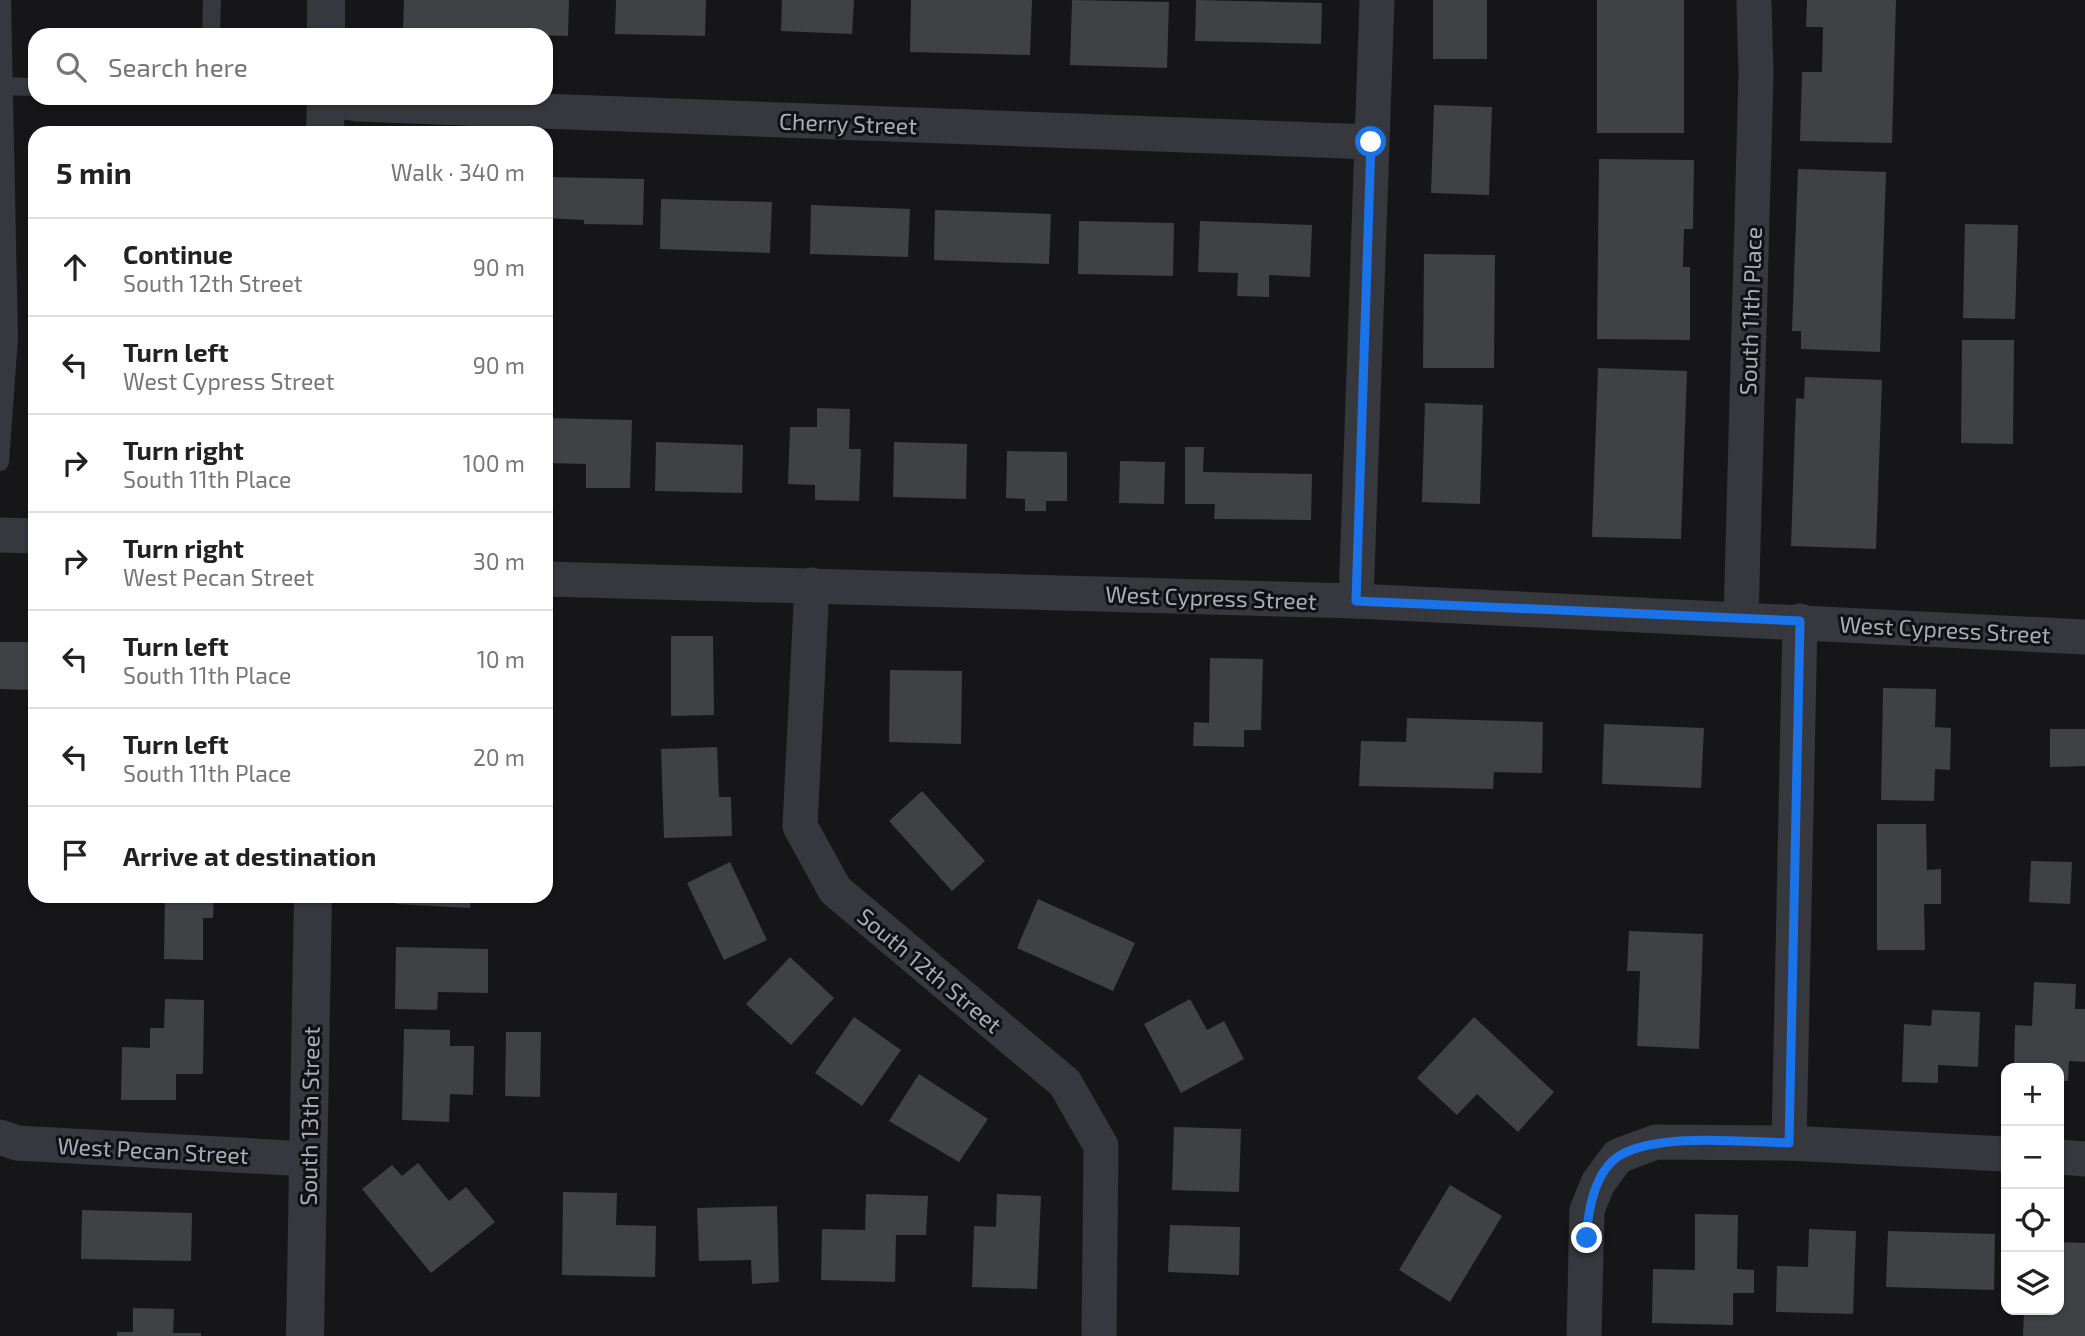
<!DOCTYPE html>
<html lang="en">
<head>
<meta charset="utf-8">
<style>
  :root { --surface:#fff; --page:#f2f2f2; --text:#222; --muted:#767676; --line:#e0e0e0 }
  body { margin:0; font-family:"Exo 2",sans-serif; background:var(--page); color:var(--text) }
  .controls { position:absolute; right:21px; bottom:21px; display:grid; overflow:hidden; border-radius:14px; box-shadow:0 2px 5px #0004 }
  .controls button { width:63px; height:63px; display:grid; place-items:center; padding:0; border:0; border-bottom:2px solid var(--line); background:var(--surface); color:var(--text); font:35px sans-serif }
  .stop { position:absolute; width:21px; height:21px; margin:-16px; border:5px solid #1a73e8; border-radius:50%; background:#fff }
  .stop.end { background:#1a73e8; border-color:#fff; box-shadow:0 2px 7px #0008 }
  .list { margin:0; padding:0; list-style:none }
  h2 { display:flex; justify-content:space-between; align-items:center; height:91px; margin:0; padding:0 28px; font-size:30px }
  h2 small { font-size:23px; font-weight:400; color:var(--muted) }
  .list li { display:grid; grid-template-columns:46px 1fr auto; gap:21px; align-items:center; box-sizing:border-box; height:98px; padding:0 28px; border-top:2px solid var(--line) }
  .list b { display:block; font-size:26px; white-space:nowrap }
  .list p { margin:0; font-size:23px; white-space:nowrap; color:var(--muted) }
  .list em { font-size:23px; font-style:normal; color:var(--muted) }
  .icon { flex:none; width:38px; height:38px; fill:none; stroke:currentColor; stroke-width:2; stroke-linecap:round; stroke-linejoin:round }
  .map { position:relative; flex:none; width:2085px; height:1336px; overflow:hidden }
  .search { position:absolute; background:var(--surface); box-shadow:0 2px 5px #0004; left:28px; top:28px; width:525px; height:77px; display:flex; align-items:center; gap:18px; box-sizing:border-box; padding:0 24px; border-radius:21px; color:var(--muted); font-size:26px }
  .panel { position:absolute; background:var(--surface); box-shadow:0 2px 5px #0004; left:28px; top:126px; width:525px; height:777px; border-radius:21px }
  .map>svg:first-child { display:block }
  .building { fill:#404145 }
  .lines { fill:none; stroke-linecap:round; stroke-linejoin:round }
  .service { stroke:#37383d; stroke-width:18 }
  .minor { stroke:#37383d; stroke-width:35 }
  .tertiary { stroke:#37383d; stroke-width:38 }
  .route { stroke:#1a73e8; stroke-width:9 }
  .labels { text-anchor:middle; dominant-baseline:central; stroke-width:6; stroke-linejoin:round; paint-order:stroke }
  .street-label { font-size:23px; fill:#a8adb8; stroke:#111113 }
</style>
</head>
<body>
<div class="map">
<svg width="2085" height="1336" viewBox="0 0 2085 1336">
  <rect width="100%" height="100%" fill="#161618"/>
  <g class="building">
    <polygon points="404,0 569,0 568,36 403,31"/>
    <polygon points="616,0 706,0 705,36 615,34"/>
    <polygon points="782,0 854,0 852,34 781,31"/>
    <polygon points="911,0 1032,0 1030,55 910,52"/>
    <polygon points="1072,0 1169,2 1167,68 1070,65"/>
    <polygon points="1196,0 1322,3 1321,44 1195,41"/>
    <rect x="1433" y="0" width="54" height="59"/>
    <rect x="1597" y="0" width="87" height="133"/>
    <polygon points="1807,0 1896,0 1892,143 1800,141 1802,72 1822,72 1823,27 1806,27"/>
    <polygon points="1434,105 1492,107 1489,195 1431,193"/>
    <polygon points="1599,159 1694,160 1693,229 1684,229 1683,267 1690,267 1690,340 1597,339"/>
    <polygon points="1798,169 1886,172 1880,352 1801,349 1801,331 1792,331"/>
    <polygon points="546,177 644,179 643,225 584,224 584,220 546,218"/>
    <polygon points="661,199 772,202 770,253 660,249"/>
    <polygon points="811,205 910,209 908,257 810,254"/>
    <polygon points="935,210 1051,214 1049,264 934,260"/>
    <polygon points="1079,221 1174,223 1173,276 1078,274"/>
    <polygon points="1200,221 1312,225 1310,277 1269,275 1269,297 1237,296 1238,273 1198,272"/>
    <polygon points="1965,224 2018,225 2015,319 1963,318"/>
    <polygon points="1424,254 1495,255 1494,368 1423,368"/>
    <polygon points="1962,340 2014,340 2013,444 1961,443"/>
    <polygon points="1598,368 1687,371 1681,539 1592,537"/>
    <polygon points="1805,377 1882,380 1876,549 1791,546 1796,398 1804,399"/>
    <polygon points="1425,403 1483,405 1480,504 1422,502"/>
    <polygon points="817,408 850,409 849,449 861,449 859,501 815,500 815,485 788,484 790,427 817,427"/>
    <polygon points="546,418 632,420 630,488 586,488 586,464 546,463"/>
    <polygon points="656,442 743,445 742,493 655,491"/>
    <polygon points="894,442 967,444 966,499 893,497"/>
    <polygon points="1185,447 1204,447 1203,472 1312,474 1311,520 1214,519 1215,504 1185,504"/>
    <polygon points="1007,451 1067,452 1067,501 1046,501 1046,511 1025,511 1025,499 1006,498"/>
    <polygon points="1120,461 1165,462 1164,504 1119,503"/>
    <polygon points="671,636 713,636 714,715 671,716"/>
    <polygon points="0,642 35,642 35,690 0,689"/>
    <polygon points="1210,658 1263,659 1261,730 1244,730 1244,747 1193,746 1194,722 1209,723"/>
    <polygon points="890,670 962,671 961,744 889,742"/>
    <polygon points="1883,688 1936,689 1935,727 1951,728 1950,770 1935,769 1934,801 1881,800"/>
    <polygon points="1407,718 1543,722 1542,773 1494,772 1493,789 1359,786 1361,741 1406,742"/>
    <polygon points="1604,724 1704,728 1701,788 1602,784"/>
    <polygon points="2050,729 2085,729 2085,766 2050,767"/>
    <polygon points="717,747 719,797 731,797 732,836 664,838 661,749"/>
    <polygon points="922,791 985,861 952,891 889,821"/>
    <polygon points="1877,824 1926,824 1927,870 1941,869 1941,904 1924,904 1925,950 1877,950"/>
    <polygon points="2031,861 2072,862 2070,904 2029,902"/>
    <polygon points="730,862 767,940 724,960 687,883"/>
    <polygon points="165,896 214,896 213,918 203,918 203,960 164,959"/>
    <polygon points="396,896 471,896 470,908 396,904"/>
    <polygon points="1038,899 1135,943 1113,991 1017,948"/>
    <polygon points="1629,931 1703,934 1699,1049 1637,1046 1640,971 1627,971"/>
    <polygon points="396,947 488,949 488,993 438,992 437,1010 395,1009"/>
    <polygon points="790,957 834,998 791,1045 746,1004"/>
    <polygon points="2034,982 2076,984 2075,1009 2085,1009 2085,1062 2069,1061 2068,1081 2059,1081 2059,1068 2014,1068 2015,1025 2032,1026"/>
    <polygon points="165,999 204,1000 203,1074 176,1074 176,1100 121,1100 122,1047 150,1048 150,1028 164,1028"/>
    <polygon points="1190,999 1207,1030 1224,1021 1244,1059 1181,1093 1144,1024"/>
    <polygon points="1932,1010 1980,1012 1978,1067 1938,1065 1938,1083 1902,1082 1904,1024 1931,1026"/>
    <polygon points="854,1017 901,1050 862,1106 815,1073"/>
    <polygon points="1474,1017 1554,1092 1518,1132 1477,1094 1457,1115 1417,1078"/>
    <polygon points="404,1029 450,1030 450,1046 474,1046 473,1095 450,1094 449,1122 402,1120"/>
    <polygon points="506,1032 541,1032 540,1097 505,1096"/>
    <polygon points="919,1074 988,1119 959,1162 889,1121"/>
    <polygon points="1174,1127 1241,1129 1239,1192 1172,1190"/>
    <polygon points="418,1163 449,1201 466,1187 495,1222 431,1273 362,1189 392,1165 402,1176"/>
    <polygon points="1450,1185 1502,1216 1450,1302 1399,1270"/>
    <polygon points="563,1192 617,1193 616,1225 656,1226 655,1277 562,1275"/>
    <polygon points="866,1194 928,1196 926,1235 896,1235 895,1282 821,1280 822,1229 865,1230"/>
    <polygon points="997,1194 1041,1196 1037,1289 972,1287 974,1226 996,1227"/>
    <polygon points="777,1206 779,1282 752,1284 751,1260 699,1261 697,1208"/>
    <polygon points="82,1210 192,1213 191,1261 81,1259"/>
    <polygon points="1695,1214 1738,1215 1737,1269 1754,1270 1754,1293 1733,1293 1733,1325 1652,1323 1653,1269 1695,1270"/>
    <polygon points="1170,1225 1240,1227 1239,1275 1168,1272"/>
    <polygon points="1809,1229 1856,1231 1853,1314 1776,1312 1777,1266 1808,1267"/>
    <polygon points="1888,1231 1995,1234 1994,1290 1886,1287"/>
    <polygon points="2059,1242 2085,1243 2085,1336 2023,1336 2024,1310 2059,1310"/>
    <polygon points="133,1308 174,1309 173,1333 201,1333 201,1336 117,1336 117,1332 133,1332"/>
  </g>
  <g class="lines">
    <g class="service">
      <polyline points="211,35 212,0"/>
      <polyline points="0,86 35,87"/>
      <polyline points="0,462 9,338 2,0"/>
    </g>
    <g class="minor">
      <polyline points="326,99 357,104 1371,142"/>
      <polyline points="0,535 35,536"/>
      <polyline points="546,579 1356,601 2085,637"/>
      <polyline points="812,585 800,826 835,890 1065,1083 1101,1146 1099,1336"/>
      <polyline points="1356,601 1377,0"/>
      <polyline points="1741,619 1756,74 1754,3"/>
      <polyline points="0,1137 17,1143 308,1159"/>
      <polyline points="1789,1143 1800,621"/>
      <polyline points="2059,1157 2085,1159"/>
      <polyline points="1584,1336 1587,1210 1598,1183 1618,1156 1656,1142 1789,1143 2006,1154"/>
    </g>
    <g class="tertiary">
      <polyline points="326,35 326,0"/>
      <polyline points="325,133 326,98"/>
      <polyline points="305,1336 313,896"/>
    </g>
  </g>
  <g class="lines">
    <path class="route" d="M 1371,142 L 1356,601 L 1800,621 L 1789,1143 C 1744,1142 1657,1132 1619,1156 C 1595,1171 1587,1212 1587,1238"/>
  </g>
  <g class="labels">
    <g class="street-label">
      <text transform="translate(848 123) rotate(2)">Cherry Street</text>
      <text transform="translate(1750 311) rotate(-88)">South 11th Place</text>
      <text transform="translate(1211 597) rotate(2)">West Cypress Street</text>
      <text transform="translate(1945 629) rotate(3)">West Cypress Street</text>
      <text transform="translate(930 970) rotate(40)">South 12th Street</text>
      <text transform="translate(309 1116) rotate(-89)">South 13th Street</text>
      <text transform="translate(153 1150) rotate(3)">West Pecan Street</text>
    </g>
  </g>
</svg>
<div class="controls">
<button>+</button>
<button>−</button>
<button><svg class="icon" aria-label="locate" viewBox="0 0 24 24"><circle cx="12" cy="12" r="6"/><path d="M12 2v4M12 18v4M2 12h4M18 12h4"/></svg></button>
<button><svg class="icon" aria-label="layers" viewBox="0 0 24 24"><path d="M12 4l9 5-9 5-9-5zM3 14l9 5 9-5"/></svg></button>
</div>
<div class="stop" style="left:1371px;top:142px"></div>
<div class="stop end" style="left:1587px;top:1238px"></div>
<div class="search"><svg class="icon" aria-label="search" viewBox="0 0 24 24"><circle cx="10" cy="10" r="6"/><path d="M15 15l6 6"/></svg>Search here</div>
<section class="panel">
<h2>5 min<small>Walk · 340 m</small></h2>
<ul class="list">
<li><svg class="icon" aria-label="ahead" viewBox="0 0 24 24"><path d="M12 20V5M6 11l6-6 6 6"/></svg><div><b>Continue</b><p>South 12th Street</p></div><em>90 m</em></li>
<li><svg class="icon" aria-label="left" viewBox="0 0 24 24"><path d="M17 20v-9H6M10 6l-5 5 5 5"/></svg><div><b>Turn left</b><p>West Cypress Street</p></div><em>90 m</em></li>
<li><svg class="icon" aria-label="right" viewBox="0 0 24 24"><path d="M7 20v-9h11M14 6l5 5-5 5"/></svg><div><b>Turn right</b><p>South 11th Place</p></div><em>100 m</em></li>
<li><svg class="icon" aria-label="right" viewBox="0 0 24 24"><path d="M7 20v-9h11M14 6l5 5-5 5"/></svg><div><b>Turn right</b><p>West Pecan Street</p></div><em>30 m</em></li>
<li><svg class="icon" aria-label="left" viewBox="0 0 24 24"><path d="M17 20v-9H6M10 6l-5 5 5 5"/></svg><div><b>Turn left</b><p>South 11th Place</p></div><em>10 m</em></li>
<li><svg class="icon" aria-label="left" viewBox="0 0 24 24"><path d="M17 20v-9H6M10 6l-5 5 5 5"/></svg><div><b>Turn left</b><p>South 11th Place</p></div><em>20 m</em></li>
<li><svg class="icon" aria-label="arrive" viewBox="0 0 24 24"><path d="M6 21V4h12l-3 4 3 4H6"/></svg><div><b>Arrive at destination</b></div></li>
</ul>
</section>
</div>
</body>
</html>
